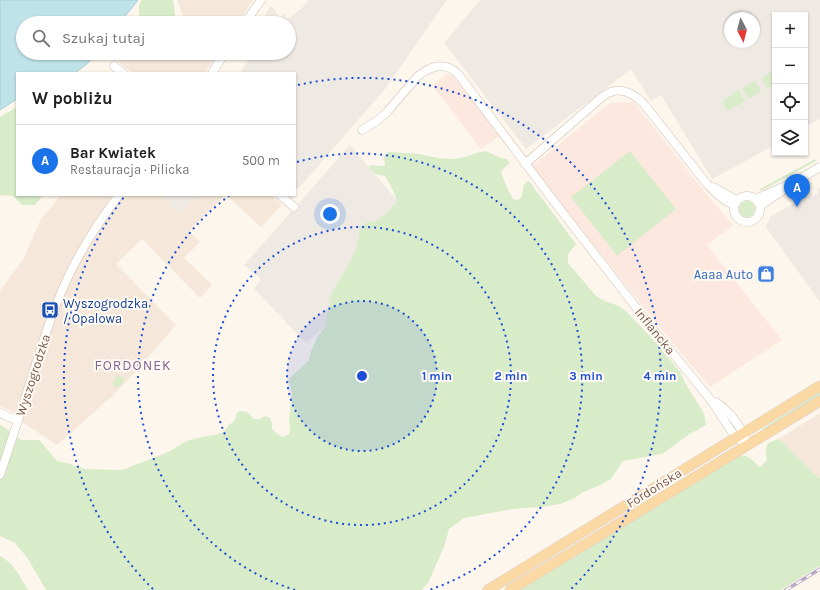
<!DOCTYPE html>
<html lang="pl">
<head>
<meta charset="utf-8">
<style>
  :root { --surface:#fff; --page:#f2f2f2; --text:#202124; --muted:#757577; --line:#e0e0e0; --accent:#1a73e8 }
  body { margin:0; font-family:Karla,sans-serif; background:var(--page); color:var(--text) }
  .controls { position:absolute; right:12px; top:12px; display:grid; overflow:hidden; border-radius:0px; box-shadow:0 1px 3px #0004 }
  .controls button { width:36px; height:36px; display:grid; place-items:center; padding:0; border:0; border-bottom:1px solid var(--line); background:var(--surface); color:var(--text); font:20px sans-serif }
  .compass { position:absolute; left:724px; top:12px; width:36px; height:36px; border-radius:50%; background:var(--surface); box-shadow:0 1px 3px #0004; rotate:173deg }
  .you { position:absolute; left:330px; top:214px; width:14px; height:14px; margin:-10px; border:3px solid #fff; border-radius:50%; background:#1a73e8; box-shadow:0 0 0 6px #1a73e833 }
  .badge { display:grid; place-items:center; width:26px; height:26px; border-radius:50%; background:var(--accent); color:#fff; font-size:13px; font-weight:700 }
  .pin { position:absolute; translate:-50% -33px; filter:drop-shadow(0 1px 2px #0008) }
  .pin::after { content:''; position:absolute; top:21px; width:14px; height:12px; background:inherit; clip-path:polygon(0 0,100% 0,50% 100%) }
  .list { margin:0; padding:0; list-style:none }
  h2 { display:flex; justify-content:space-between; align-items:center; height:52px; margin:0; padding:0 16px; font-size:17px }
  h2 small { font-size:13px; font-weight:400; color:var(--muted) }
  .list li { display:grid; grid-template-columns:26px 1fr auto; gap:12px; align-items:center; box-sizing:border-box; height:72px; padding:0 16px; border-top:1px solid var(--line) }
  .list b { display:block; font-size:15px; white-space:nowrap }
  .list p { margin:0; font-size:13px; white-space:nowrap; color:var(--muted) }
  .list em { font-size:13px; font-style:normal; color:var(--muted) }
  .icon { flex:none; width:22px; height:22px; fill:none; stroke:currentColor; stroke-width:2; stroke-linecap:round; stroke-linejoin:round }
  .map { position:relative; flex:none; width:820px; height:590px; overflow:hidden }
  .search { position:absolute; background:var(--surface); box-shadow:0 1px 3px #0004; left:16px; top:16px; width:280px; height:44px; display:flex; align-items:center; gap:10px; box-sizing:border-box; padding:0 14px; border-radius:22px; color:var(--muted); font-size:15px }
  .panel { position:absolute; background:var(--surface); box-shadow:0 1px 3px #0004; left:16px; top:72px; width:280px; height:124px; border-radius:0px }
  .map>svg:first-child { display:block }
  .residential { fill:#f5e8da }
  .commercial { fill:#fde8e0 }
  .industrial { fill:#efe9e4; fill-rule:evenodd }
  .green { fill:#d8ecc9 }
  .water { fill:#bfe3e8; stroke:#a5d3da }
  .lines { fill:none; stroke-linecap:round; stroke-linejoin:round }
  .minor-casing { stroke:#d1beb0; stroke-width:9 }
  .major-casing { stroke:#dad1cd; stroke-width:11 }
  .minor { stroke:#fff; stroke-width:8 }
  .major { stroke:#fbd9a5; stroke-width:10 }
  .rail-casing { stroke:#b9a8c9; stroke-width:3.5 }
  .rail { stroke:#fffaf3; stroke-width:2; stroke-dasharray:6; stroke-linecap:butt }
  .ring { fill:none; stroke:#1d4ed8; stroke-width:2; stroke-dasharray:2 4 }
  .labels { text-anchor:middle; dominant-baseline:central; stroke-width:4; stroke-linejoin:round; paint-order:stroke }
  .shop-label { font-size:13px; fill:#366cbe; stroke:#fffaf3; text-anchor:end }
  .transit-label { font-size:13px; fill:#164399; stroke:#fffaf3; text-anchor:start }
  .street-label { font-size:13px; fill:#7a5c4d; stroke:#fffaf3 }
  .neighbourhood-label { font-size:14px; letter-spacing:1px; fill:#846695; stroke:#fffaf3 }
  .centre { fill:#1d4ed8; stroke:#fffaf3; stroke-width:2 }
  .ring-label { font-size:12px; text-anchor:middle; font-weight:bold; fill:#1d4ed8; stroke:#fffaf3; stroke-width:4; stroke-linejoin:round; paint-order:stroke }
</style>
</head>
<body>
<div class="map">
<svg width="820" height="590" viewBox="0 0 820 590">
  <rect width="100%" height="100%" fill="#fdf6ec"/>
  <g class="residential">
    <polygon points="177,0 253,0 238,23 181,23 184,18"/>
    <polygon points="116,53 218,53 205,73 134,73 127,69 113,57"/>
    <polygon points="60,195 161,195 179,213 198,195 225,195 189,231 200,242 184,258 212,285 200,298 142,239 116,264 176,325 129,379 111,397 57,445 25,424 15,413 0,406 0,291 24,258 41,219 52,207"/>
    <polygon points="226,195 271,195 282,205 261,227"/>
    <polygon points="820,413 820,479 779,439"/>
  </g>
  <g class="commercial">
    <polygon points="448,74 453,76 499,136 481,149 432,85"/>
    <polygon points="634,102 707,195 733,225 707,245 782,340 710,387 671,341 531,167 610,103"/>
  </g>
  <g class="industrial">
    <polygon points="308,0 447,0 385,89 298,189 295,187 295,73 240,73 253,53 289,53 289,23 260,23 271,6 280,17 284,14 288,19 302,8"/>
    <path d="M 480,0 L 820,0 L 820,119 L 805,127 L 805,15 L 775,15 L 775,145 L 712,179 L 661,95 L 651,101 L 631,69 L 526,149 L 444,43 ZM 730,18 L 754,18 L 754,42 L 730,42 Z"/>
    <polygon points="350,145 401,205 332,292 325,326 306,343 254,289 261,279 244,265"/>
    <polygon points="819,188 820,189 820,302 766,227 770,217 811,193 813,196 819,192 817,189"/>
    <polygon points="161,195 198,195 179,214"/>
  </g>
  <g class="green">
    <polygon points="142,0 173,0 175,14 173,23 139,23 139,5"/>
    <polygon points="771,72 775,78 775,83 767,88 761,78"/>
    <polygon points="755,81 761,91 748,99 742,88"/>
    <polygon points="739,90 745,101 727,111 723,103 723,100"/>
    <polygon points="17,107 17,195 43,195 40,199 35,205 22,205 13,196 2,195 0,196 0,117"/>
    <path d="M 486,151 L 501,158 L 507,159 L 510,163 L 503,169 L 501,172 L 508,190 L 513,199 L 518,200 L 522,196 L 524,185 L 528,181 C 533,184 534,189 538,193 C 551,210 563,227 576,244 L 568,254 L 568,263 L 596,296 L 605,301 L 619,306 L 627,312 L 659,346 L 680,372 L 688,388 L 704,413 L 706,425 L 688,435 L 662,454 L 623,461 L 611,479 L 600,485 L 582,493 L 573,499 L 560,504 L 541,507 L 512,509 L 464,518 L 449,529 L 444,547 L 428,583 L 422,590 L 46,590 L 28,559 L 15,543 L 0,536 L 0,426 L 1,425 L 21,440 L 39,440 L 57,461 L 67,463 L 84,469 L 122,470 L 166,453 L 187,441 L 201,437 L 215,435 L 224,432 L 227,427 L 235,420 L 237,413 L 240,411 L 247,412 L 254,419 L 260,419 L 265,416 L 270,418 L 272,423 L 272,429 L 276,433 L 282,437 L 289,434 L 290,428 L 289,420 L 292,393 L 289,379 L 309,360 L 311,351 L 318,336 L 325,326 L 332,292 L 345,271 L 356,249 L 359,234 L 360,226 L 366,223 L 373,222 L 379,219 L 388,212 L 397,202 C 395,192 390,185 385,176 L 375,174 L 369,167 L 371,165 L 382,166 L 385,165 L 384,157 L 385,154 L 388,152 C 399,153 409,153 419,154 C 430,156 439,159 450,159 C 463,159 473,153 486,151 Z"/>
    <polygon points="630,151 676,209 617,256 571,197"/>
    <polygon points="815,159 816,161 761,191 760,189"/>
    <polygon points="796,185 805,187 811,193 803,197"/>
    <circle cx="747" cy="209" r="8"/>
    <polygon points="118,375 125,380 117,388 112,384"/>
    <polygon points="820,391 820,397 764,431 762,429 803,403"/>
    <path d="M 779,439 L 820,479 L 820,566 L 781,590 L 517,590 L 737,456 C 749,454 751,460 760,467 L 767,460 C 764,447 766,442 779,439 Z"/>
    <path d="M 0,556 C 13,562 21,578 28,590 L 0,590 Z"/>
  </g>
  <polygon class="water" points="0,0 138,0 120,23 23,23 23,53 96,53 88,63 75,73 17,73 17,99 0,110"/>
  <g class="lines">
    <defs>
      <g id="minor">
        <polyline points="245,23 261,0"/>
        <polyline points="114,66 123,73"/>
        <polyline points="212,73 225,53"/>
        <path d="M 362,130 L 378,120 L 387,112 L 417,77 C 430,66 445,61 458,74 L 556,204 L 652,328 L 710,399 L 736,438 L 748,445"/>
        <path d="M 525,164 L 602,97 C 605,95 608,93 611,92 C 624,87 635,95 644,104 L 707,184 L 719,196 L 734,206"/>
        <polyline points="713,187 737,200"/>
        <polyline points="280,195 294,207"/>
        <circle cx="747" cy="209" r="13"/>
        <polyline points="756,199 796,181 820,167"/>
        <polyline points="760,206 782,191"/>
        <path d="M 716,402 C 728,410 739,424 745,437"/>
        <polyline points="0,413 18,421"/>
        <path d="M 0,475 C 11,442 22,409 32,376 C 44,339 55,302 73,267 C 86,242 102,217 119,195"/>
      </g>
      <g id="major">
        <polyline points="488,590 820,386"/>
        <polyline points="510,590 820,401"/>
      </g>
    </defs>
    <use href="#minor" class="minor-casing"/>
    <use href="#major" class="major-casing"/>
    <use href="#minor" class="minor"/>
    <use href="#major" class="major"/>
    <defs>
      <polyline id="rail" points="786,590 820,569"/>
    </defs>
    <use href="#rail" class="rail-casing"/>
    <use href="#rail" class="rail"/>
  </g>
  <circle cx="362" cy="376" r="75" fill="#1d4ed8" fill-opacity=".12"/>
  <g class="ring">
    <circle cx="362" cy="376" r="75"/>
    <circle cx="362" cy="376" r="149"/>
    <path d="M295 590A224 224 0 0 1 229 196M297 162A224 224 0 0 1 429 590"/>
    <path d="M153 589A298 298 0 0 1 124 197M298 85A298 298 0 0 1 571 589"/>
  </g>
  <defs>
    <symbol id="shop-square" viewBox="-11 -11 22 22"><rect x="-9" y="-9" width="18" height="18" rx="4" fill="#3f7fe0" stroke="#fffaf3"/><path d="M-5-2.5h2.3a2.7 3.5 0 0 1 5.4 0H5L5.5 6h-11ZM-1.5-2.5h3a1.5 2.3 0 0 0-3 0Z" fill="#fff"/></symbol>
    <symbol id="bus-square" viewBox="-11 -11 22 22"><rect x="-9" y="-9" width="18" height="18" rx="4" fill="#1a4fb4" stroke="#fffaf3"/><path d="M-5-6H5V4H4V6H2V4H-2V6H-4V4H-5ZM-3.5-4V0h7V-4ZM-3.5 1.2v1.5H-2V1.2ZM2 1.2v1.5H3.5V1.2Z" fill="#fff"/></symbol>
  </defs>
  <g fill-rule="evenodd">
    <use href="#shop-square" x="756" y="264" width="20" height="20"/>
    <use href="#bus-square" x="40" y="300" width="20" height="20"/>
  </g>
  <g class="labels">
    <g class="shop-label">
      <text x="753" y="274">Aaaa Auto</text>
    </g>
    <g class="transit-label">
      <text x="63" y="303">Wyszogrodzka<tspan x="63" dy="15">/ Opalowa</tspan></text>
    </g>
    <g class="street-label">
      <text transform="translate(655 331) rotate(51)">Inflancka</text>
      <text transform="translate(33 375) rotate(-72)">Wyszogrodzka</text>
      <text transform="translate(654 488) rotate(-32)">Fordońska</text>
    </g>
    <g class="neighbourhood-label">
      <text x="133" y="365">FORDONEK</text>
    </g>
  </g>
  <circle cx="362" cy="376" r="6" class="centre"/>
  <g class="ring-label">
    <text x="437" y="380">1 min</text>
    <text x="511" y="380">2 min</text>
    <text x="586" y="380">3 min</text>
    <text x="660" y="380">4 min</text>
  </g>
</svg>
<div class="controls">
<button>+</button>
<button>−</button>
<button><svg class="icon" aria-label="locate" viewBox="0 0 24 24"><circle cx="12" cy="12" r="6"/><path d="M12 2v4M12 18v4M2 12h4M18 12h4"/></svg></button>
<button><svg class="icon" aria-label="layers" viewBox="0 0 24 24"><path d="M12 4l9 5-9 5-9-5zM3 14l9 5 9-5"/></svg></button>
</div>
<svg class="compass" viewBox="-18 -18 36 36"><path d="M0-13l5 13h-10z" fill="#e53935"/><path d="M0 13l5-13h-10z" fill="#757577"/></svg>
<div class="you"></div>
<div class="pin badge" style="left:797px;top:207px">A</div>
<div class="search"><svg class="icon" aria-label="search" viewBox="0 0 24 24"><circle cx="10" cy="10" r="6"/><path d="M15 15l6 6"/></svg>Szukaj tutaj</div>
<section class="panel">
<h2>W pobliżu<small></small></h2>
<ul class="list">
<li><span class="badge">A</span><div><b>Bar Kwiatek</b><p>Restauracja · Pilicka</p></div><em>500 m</em></li>
</ul>
</section>
</div>
</body>
</html>
